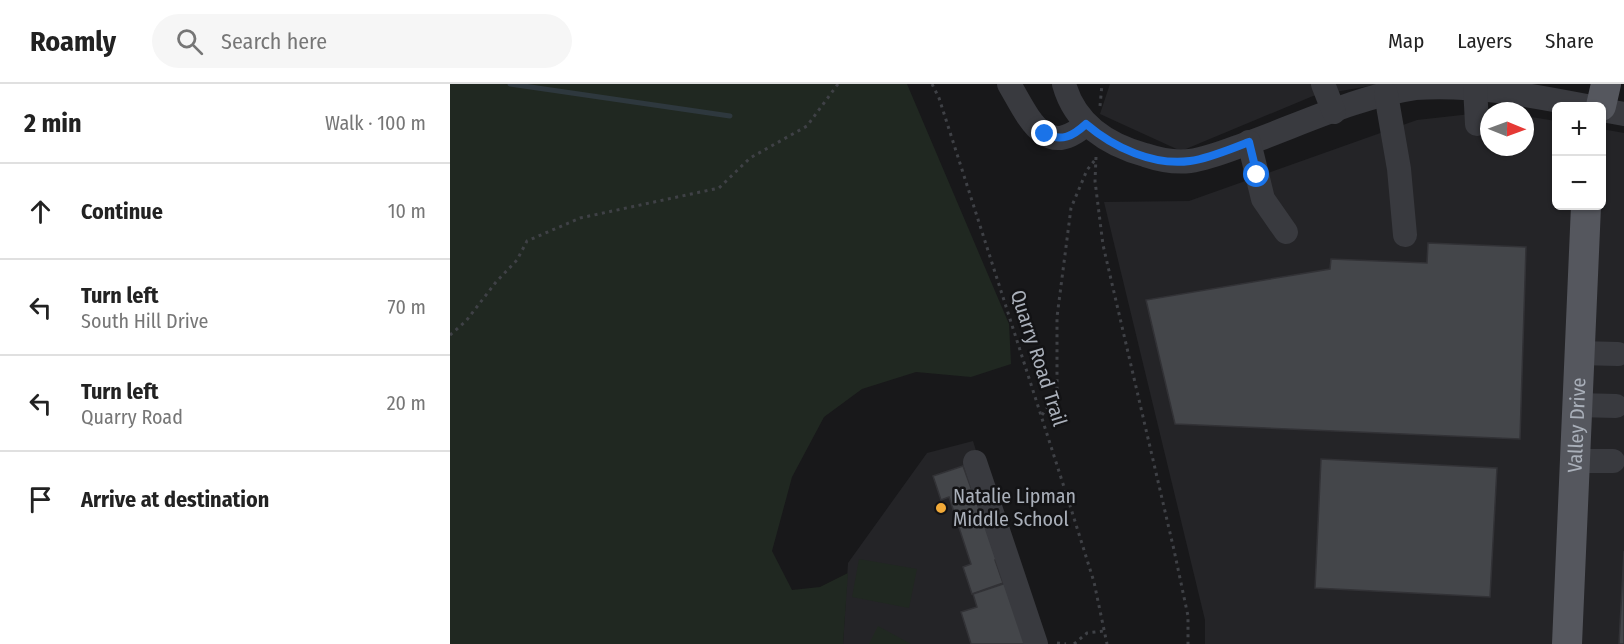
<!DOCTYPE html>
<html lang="en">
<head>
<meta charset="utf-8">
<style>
  :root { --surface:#fff; --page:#f6f6f6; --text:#222; --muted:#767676; --line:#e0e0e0 }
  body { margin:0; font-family:"Fira Sans Condensed",sans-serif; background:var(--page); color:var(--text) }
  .controls { position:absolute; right:18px; top:18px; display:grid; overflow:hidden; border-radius:9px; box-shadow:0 2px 4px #0004 }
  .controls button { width:54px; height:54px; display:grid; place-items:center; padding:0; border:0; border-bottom:2px solid var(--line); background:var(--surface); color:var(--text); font:30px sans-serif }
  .compass { position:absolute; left:1030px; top:18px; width:54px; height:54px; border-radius:50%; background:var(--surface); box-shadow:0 2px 4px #0004; rotate:91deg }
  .stop { position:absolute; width:18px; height:18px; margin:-14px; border:4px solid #1a73e8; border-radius:50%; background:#fff }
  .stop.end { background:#1a73e8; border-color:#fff; box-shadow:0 2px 6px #0008 }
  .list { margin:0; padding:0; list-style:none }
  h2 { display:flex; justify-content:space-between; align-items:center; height:78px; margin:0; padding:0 24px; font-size:26px }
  h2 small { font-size:20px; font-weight:400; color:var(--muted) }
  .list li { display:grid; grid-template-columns:39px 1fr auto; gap:18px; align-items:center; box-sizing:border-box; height:96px; padding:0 24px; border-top:2px solid var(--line) }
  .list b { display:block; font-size:22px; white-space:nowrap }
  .list p { margin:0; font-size:20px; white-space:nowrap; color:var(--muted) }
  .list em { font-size:20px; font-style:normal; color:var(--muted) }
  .icon { flex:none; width:33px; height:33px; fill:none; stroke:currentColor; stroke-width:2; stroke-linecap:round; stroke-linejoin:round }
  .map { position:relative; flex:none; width:1174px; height:560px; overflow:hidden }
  header { display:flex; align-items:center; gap:36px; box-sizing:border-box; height:84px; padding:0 30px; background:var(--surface); border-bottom:2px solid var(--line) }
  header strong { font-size:28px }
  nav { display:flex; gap:33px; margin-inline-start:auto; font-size:21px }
  .search { width:420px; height:54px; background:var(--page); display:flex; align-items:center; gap:15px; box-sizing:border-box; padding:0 21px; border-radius:33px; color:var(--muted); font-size:22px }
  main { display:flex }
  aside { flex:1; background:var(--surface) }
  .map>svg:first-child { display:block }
  .built { fill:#242427 }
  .green { fill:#202821 }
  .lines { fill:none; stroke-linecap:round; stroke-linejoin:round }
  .stream { stroke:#2e383e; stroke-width:5 }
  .building { fill:#44464a; stroke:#323236; stroke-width:1.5 }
  .path { stroke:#3f4146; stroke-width:3; stroke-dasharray:3 4.5; stroke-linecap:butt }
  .minor { stroke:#393a3f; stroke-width:24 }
  .major { stroke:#55575e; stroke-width:30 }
  .route { stroke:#1a73e8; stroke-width:8 }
  .poi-dot { fill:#f2aa38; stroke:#131315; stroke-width:2 }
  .labels { text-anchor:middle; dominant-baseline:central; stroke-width:5; stroke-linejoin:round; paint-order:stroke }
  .street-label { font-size:20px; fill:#aab0ba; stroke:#131315 }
  .poi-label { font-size:20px; fill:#aab0ba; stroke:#131315; text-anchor:start }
</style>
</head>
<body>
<header>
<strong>Roamly</strong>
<div class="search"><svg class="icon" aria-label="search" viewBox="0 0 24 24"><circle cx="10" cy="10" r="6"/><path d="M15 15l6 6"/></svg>Search here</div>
<nav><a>Map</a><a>Layers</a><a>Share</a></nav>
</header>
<main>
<aside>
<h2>2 min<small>Walk · 100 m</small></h2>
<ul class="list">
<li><svg class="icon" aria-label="ahead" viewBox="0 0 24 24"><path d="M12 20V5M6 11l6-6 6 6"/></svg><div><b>Continue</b></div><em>10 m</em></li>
<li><svg class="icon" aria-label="left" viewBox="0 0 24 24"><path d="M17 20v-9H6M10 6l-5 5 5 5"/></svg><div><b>Turn left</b><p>South Hill Drive</p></div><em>70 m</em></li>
<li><svg class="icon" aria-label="left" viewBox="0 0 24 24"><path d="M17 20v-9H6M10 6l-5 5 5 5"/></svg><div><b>Turn left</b><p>Quarry Road</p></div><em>20 m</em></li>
<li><svg class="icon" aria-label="arrive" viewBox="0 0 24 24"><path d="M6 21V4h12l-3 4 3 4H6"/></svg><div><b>Arrive at destination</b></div></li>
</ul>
</aside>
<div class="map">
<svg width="1174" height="560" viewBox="0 0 1174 560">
  <rect width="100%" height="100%" fill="#18181a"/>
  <g class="built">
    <polygon points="660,0 930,0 863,12 731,67 650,30"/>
    <polygon points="1039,28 1039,63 1075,63 1075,32 1106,37 1106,122 1152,122 1152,45 1174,49 1174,560 755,560 755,536 654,118 739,117 967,36"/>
    <polygon points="523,357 586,560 393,560 398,479 477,369"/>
  </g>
  <g class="green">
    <polygon points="0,0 457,0 559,240 561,280 521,293 466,288 412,305 374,333 342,393 322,467 342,506 370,503 398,489 393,560 0,560"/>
    <polygon points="409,475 467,485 459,524 402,513"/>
    <polygon points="428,542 461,560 419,560"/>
  </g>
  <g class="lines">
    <polyline class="stream" points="60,0 280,32"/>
  </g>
  <g class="building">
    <polygon points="978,159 1076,163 1070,355 725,340 696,216 880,185 881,175 977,179"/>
    <polygon points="871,375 1047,384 1040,513 865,504"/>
    <polygon points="513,382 521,404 529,401 553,474 545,476 553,499 522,510 513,483 521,480 499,413 491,416 483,392"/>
    <polygon points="1174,467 1174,560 1169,560"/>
    <polygon points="559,498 585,560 521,560 511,528 527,523 523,510"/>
  </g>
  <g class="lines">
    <g class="path">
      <polyline points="482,0 489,14 623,431 644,498 657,560"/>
      <polyline points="650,22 652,0"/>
      <polyline points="646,73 645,97 653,161 724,466 738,532 738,560"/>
      <polyline points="0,251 16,237 46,198 67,176 77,157 130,134 269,104 300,74 357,42 388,0"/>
      <polyline points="592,331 607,310 607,233 621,124 637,86 645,76"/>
      <polyline points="607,559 616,560"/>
      <polyline points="624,560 637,549 654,547"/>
    </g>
    <g class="minor">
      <path d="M 559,0 C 578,32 595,77 636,40"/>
      <path d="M 614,0 C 625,40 658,61 695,71 C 710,76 724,79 740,77 C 761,74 781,65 801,58 C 853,39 910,12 965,4 C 1023,0 1079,11 1136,22"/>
      <polyline points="873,0 884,28"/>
      <polyline points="1025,2 1027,40"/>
      <polyline points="936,10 949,85 955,151"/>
      <polyline points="1152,26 1174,30"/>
      <polyline points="799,58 813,115 836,148"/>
      <polyline points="1129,269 1168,270"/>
      <polyline points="1127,321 1166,322"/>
      <polyline points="1124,377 1163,377"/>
      <polyline points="525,378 586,560"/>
    </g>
    <g class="major">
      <polyline points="1151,22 1156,0"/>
      <path id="s1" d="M 1117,560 L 1136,122"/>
    </g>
  </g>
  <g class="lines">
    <path class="route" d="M 595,50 C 612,58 623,52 636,40 C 664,64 704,82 740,77 C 760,74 780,65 799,58 L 807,91"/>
  </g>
  <circle class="poi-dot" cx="491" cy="424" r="6"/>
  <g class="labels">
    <g class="street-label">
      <text transform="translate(589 274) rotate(72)">Quarry Road Trail</text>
      <text stroke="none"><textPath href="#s1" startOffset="219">Valley Drive</textPath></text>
    </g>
    <g class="poi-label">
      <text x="503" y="412">Natalie Lipman<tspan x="503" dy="23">Middle School</tspan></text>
    </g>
  </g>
</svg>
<div class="controls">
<button>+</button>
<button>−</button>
</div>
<svg class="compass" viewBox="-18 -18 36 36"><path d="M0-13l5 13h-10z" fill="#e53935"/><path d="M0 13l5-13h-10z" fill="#767676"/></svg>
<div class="stop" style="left:807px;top:91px"></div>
<div class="stop end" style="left:595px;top:50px"></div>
</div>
</main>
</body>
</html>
